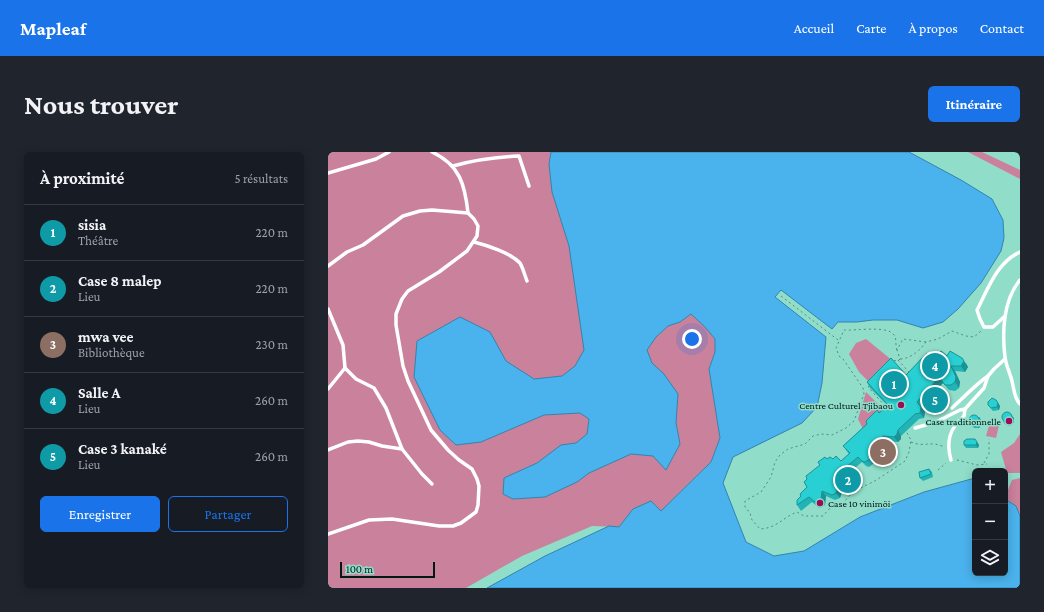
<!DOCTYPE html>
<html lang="fr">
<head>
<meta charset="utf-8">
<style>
  :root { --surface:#171b24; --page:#20242c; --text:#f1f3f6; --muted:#9ea1a6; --line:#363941; --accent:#1a73e8 }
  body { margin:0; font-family:"Crimson Pro",serif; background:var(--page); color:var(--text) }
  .controls { position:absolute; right:12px; bottom:12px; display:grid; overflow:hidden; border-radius:6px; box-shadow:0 2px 10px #0003 }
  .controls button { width:36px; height:36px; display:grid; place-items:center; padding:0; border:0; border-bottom:1px solid var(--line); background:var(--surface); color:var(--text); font:20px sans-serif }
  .scale { position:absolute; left:12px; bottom:10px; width:95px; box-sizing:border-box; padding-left:4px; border:2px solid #011813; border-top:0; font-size:11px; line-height:14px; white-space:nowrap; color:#011813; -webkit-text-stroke:3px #90ddca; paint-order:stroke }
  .you { position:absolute; left:364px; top:187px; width:14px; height:14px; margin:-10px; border:3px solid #fff; border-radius:50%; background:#1a73e8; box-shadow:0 0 0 6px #1a73e833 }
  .badge { display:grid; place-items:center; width:26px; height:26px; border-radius:50%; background:var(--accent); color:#fff; font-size:13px; font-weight:700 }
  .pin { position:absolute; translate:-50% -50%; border:2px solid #fff; box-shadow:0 1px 4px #0006 }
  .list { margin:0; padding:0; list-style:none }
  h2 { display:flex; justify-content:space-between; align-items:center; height:52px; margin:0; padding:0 16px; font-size:17px }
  h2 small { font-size:13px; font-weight:400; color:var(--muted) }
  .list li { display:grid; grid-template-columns:26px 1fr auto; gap:12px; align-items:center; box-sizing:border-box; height:56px; padding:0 16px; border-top:1px solid var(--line) }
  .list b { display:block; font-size:15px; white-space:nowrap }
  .list p { margin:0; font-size:13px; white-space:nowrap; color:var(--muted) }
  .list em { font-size:13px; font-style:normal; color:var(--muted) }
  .actions { display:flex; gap:8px; padding:12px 16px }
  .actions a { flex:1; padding:9px 0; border:1px solid var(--accent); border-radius:6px; text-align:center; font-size:14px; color:var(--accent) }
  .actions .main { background:var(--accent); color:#fff }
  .icon { flex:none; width:22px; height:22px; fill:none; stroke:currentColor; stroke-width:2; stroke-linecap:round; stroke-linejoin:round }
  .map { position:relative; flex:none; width:692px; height:436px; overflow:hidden; border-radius:6px }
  header { display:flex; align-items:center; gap:24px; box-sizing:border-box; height:56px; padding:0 20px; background:var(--accent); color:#fff }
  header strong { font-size:19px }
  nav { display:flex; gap:22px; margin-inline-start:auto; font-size:14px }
  .intro { display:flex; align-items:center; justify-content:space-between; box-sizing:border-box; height:96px; padding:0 24px }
  h1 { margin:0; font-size:28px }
  .button { padding:10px 18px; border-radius:6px; background:var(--accent); color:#fff; font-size:14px; font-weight:700 }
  main { display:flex; gap:24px; padding:0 24px }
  aside { flex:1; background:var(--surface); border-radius:6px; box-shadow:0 2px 10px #0003 }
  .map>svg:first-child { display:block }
  .green { fill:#ca819c }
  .water { fill:#4ab2ec; stroke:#3484ab }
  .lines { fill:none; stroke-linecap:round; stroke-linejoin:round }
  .path { stroke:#548b7e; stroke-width:1; stroke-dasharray:2 3; stroke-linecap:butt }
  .service { stroke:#fff; stroke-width:3.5 }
  .wall { fill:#22b3b5 }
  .shaded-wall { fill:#1c9294 }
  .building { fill:#28d0d3; stroke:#1c9294 }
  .poi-dot { fill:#9c0a58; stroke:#90ddca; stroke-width:1.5 }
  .labels { text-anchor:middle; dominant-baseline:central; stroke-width:3; stroke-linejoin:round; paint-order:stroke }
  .poi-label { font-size:10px; fill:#011813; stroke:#90ddca; text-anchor:end }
</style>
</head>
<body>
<header>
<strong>Mapleaf</strong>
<nav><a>Accueil</a><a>Carte</a><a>À propos</a><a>Contact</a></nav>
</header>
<div class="intro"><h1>Nous trouver</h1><a class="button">Itinéraire</a></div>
<main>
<aside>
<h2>À proximité<small>5 résultats</small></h2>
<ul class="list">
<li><span class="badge" style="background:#0f9aa8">1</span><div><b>sisia</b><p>Théâtre</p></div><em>220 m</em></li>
<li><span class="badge" style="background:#0f9aa8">2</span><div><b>Case 8 malep</b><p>Lieu</p></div><em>220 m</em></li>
<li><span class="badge" style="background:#8d6e63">3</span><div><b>mwa vee</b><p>Bibliothèque</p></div><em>230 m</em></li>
<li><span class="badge" style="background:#0f9aa8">4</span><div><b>Salle A</b><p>Lieu</p></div><em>260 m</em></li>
<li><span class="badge" style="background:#0f9aa8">5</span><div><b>Case 3 kanaké</b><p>Lieu</p></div><em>260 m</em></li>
</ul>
<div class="actions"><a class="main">Enregistrer</a><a>Partager</a></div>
</aside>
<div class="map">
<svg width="692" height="436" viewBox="0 0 692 436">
  <rect width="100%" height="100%" fill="#90ddca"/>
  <g class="green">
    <polygon points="0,0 232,0 319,197 328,185 340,174 352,170 363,162 377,175 387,187 387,200 381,217 392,286 383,310 333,359 305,357 291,375 264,374 194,404 138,436 0,436"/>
    <polygon points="640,0 654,0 692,18 692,27"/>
    <polygon points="538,187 565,209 542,231 531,220 521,202 528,191"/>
    <polygon points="538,240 555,257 535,277 530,267"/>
    <polygon points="663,267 672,269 668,286 658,284"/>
    <polygon points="692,282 692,321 679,321 673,300 686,291"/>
    <polygon points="692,326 692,364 688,354 677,347 677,345 684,328"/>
  </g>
  <polygon class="water" points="223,0 581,0 633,28 664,47 675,68 676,86 673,99 653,131 630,157 615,170 595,176 569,168 545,168 529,170 510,170 504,177 453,138 447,145 498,185 494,231 489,255 474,271 405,305 395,331 418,390 446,404 476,399 532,365 596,340 647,326 647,421 677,421 677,347 688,354 692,364 692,436 159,436 217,404 281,374 291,375 305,357 323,349 333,359 383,310 392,286 381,217 387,200 387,187 377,175 363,162 352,170 340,174 328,185 319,198 324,211 336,222 350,242 348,271 352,292 338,318 325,304 303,302 261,321 249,330 217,345 185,347 175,342 176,326 209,311 233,293 248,291 259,282 261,267 252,261 216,263 153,290 128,293 112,278 86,225 89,189 132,165 162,180 178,209 206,227 234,224 247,214 256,198 241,94 224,40 221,12"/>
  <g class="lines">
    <g class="path">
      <polyline points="453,144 510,188"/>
      <path d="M 598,190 L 575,187 L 569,198 L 571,204 L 573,207 C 584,206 592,198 598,190 L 610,187 L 624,179 L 638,184 L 646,185 L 653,179"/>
      <path d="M 569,198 C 567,193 569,187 566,183 C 560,173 526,179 516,178 L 508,196 L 511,204 L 515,207 L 535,236 L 536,242 L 526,269 L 518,276 L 504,283 L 493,282 L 485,284 L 477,292 L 460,297 L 452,303 L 447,310 L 443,325 L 433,340 L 417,349 L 417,355 L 422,361 L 424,368 L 432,377 C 449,376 454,366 469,360 L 476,364 L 495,364 L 501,357 L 515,351 L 526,339 L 547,329 L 577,309 L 581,300 L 583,288 L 578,279"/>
      <polyline points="570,208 581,220"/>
      <polyline points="566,209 573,207"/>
      <polyline points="541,234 540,235 558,255"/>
      <path d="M 583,290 C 597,296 602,288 616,295"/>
      <polyline points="629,308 649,313 659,312"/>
      <polyline points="656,311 661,302 661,287"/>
      <polyline points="610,318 618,311"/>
    </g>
    <g class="service">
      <path d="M 104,0 C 132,13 137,33 140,61"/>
      <path d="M 125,14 C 146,8 169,5 191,4 L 201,34"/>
      <polyline points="0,21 48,7 61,0"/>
      <path d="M 146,90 C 158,93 183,101 192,111 C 195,116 197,124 199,129"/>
      <polyline points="0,114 19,100 35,93 75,64 92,59 104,58 140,61 146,67 150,74 149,84 139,99 111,120 80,139 74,147 68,162 68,173 75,214 80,229 103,278 120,298 131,308 144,317 149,327 151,334 150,353 148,360 133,371 125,374 111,374 64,367 41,368 0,382"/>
      <path d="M 692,128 C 675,148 674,181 677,205 C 678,214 682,221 684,229 C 686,237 686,246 692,252"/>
      <polyline points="0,157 15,193 17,216 0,237"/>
      <path d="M 677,164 L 665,175 L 656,175 L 652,167 L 649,158 C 660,137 669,110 692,100"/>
      <polyline points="17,216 28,227 46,236 58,256 74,297 94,322 104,332"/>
      <path d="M 624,256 C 636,245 647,233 660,224"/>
      <polyline points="587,276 608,270 632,258 637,257 656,236 660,224 666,217 677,207"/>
      <polyline points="0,298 20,290 30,289 41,290 54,294 74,297"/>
      <path d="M 623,308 C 618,290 621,277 636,264 L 637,257"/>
    </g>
  </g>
  <g class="wall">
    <polygon points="601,203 619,204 638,211 640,215 637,220 627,219 632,230 631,236 627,239 621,238 615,231 607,239 611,245 610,251 605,252 600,247 593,255 597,260 596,266 591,267 573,284 573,287 570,290 559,289 562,299 559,305 555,307 547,305 545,312 541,315 538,314 534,310 521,321 525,328 524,331 521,333 512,332 514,340 512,346 507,348 498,344 497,353 494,355 491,356 484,350 473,359 469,353 473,344 479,335 492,313 490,310 499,307 505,307 513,309 521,302 515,294 559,253 542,236 539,230 578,223"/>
    <polygon points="670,251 672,254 671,258 665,259 660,253"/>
    <polygon points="651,265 653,268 654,272 651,276 646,276 641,270"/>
    <polygon points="686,266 686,270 683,273 681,274 677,272 675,269"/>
    <polygon points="649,290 651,293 650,296 638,296 636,293"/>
    <polygon points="601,317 604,320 605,325 595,329 592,326"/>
  </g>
  <g class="shaded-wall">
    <polygon points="634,206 640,215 637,220 633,214"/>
    <polygon points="623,214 627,219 632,230 631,236 627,230"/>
    <polygon points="611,225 615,231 607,240 603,234"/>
    <polygon points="608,240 611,245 610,251 607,245"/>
    <polygon points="668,248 672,254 671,258 669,255"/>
    <polygon points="593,255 597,260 596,266 592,261"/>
    <polygon points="683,263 686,266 686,270 683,273 681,270"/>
    <polygon points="651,265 653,268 654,272 651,276 649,273"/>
    <polygon points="570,278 573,284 573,287 570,290 566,285"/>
    <polygon points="555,284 559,289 562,299 559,305 555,300"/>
    <polygon points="649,290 651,293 650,296 648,293"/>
    <polygon points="543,300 547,305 545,312 542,307"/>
    <polygon points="517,316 525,328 524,331 520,326"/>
    <polygon points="508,327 512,332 514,340 512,346 508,341"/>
    <polygon points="494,339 498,344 497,353 493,347"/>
  </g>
  <g class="building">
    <polygon points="605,199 610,203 613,199 619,204 622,199 634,206 636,209 633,214 623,214 628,225 627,230 623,233 617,233 611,225 603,234 608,240 607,245 601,247 596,242 589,250 593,255 592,261 587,262 570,278 569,282 566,285 555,284 558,293 555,300 551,301 543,300 542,307 537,310 534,309 530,305 517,316 521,322 520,326 517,328 508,327 510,335 508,341 504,343 494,339 493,347 490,350 487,350 481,345 469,353 469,348 473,344 472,342 479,335 476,330 479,327 478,324 492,313 490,310 497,305 499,307 502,305 505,307 508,304 513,309 522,301 515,294 539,272 538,269 549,258 551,261 560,253 539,230 563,206 578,223 599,201 601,203"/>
    <polygon points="664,246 668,248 670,251 669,255 663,256 660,253 660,250"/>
    <circle cx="679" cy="265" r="5"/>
    <circle cx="646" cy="268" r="5"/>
    <polygon points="639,287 647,287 649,290 648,293 636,293 636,289"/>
    <polygon points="601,317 603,322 592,326 591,320"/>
  </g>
  <g class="poi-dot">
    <circle cx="573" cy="253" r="4"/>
    <circle cx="681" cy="269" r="4"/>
    <circle cx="492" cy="351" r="4"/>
  </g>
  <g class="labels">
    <g class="poi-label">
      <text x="565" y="253">Centre Culturel Tjibaou</text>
      <text x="673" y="269">Case traditionnelle</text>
      <text x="500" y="351" text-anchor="start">Case 10 vinimöi</text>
    </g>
  </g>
</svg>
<div class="controls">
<button>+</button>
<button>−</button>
<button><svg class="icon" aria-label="layers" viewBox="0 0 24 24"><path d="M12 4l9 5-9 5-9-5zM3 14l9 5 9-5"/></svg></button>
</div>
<div class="scale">100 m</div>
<div class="you"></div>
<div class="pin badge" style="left:566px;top:232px;background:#0f9aa8">1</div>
<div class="pin badge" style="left:520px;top:328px;background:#0f9aa8">2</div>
<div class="pin badge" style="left:555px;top:300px;background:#8d6e63">3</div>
<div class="pin badge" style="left:607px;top:214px;background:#0f9aa8">4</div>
<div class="pin badge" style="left:607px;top:248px;background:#0f9aa8">5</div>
</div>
</main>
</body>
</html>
